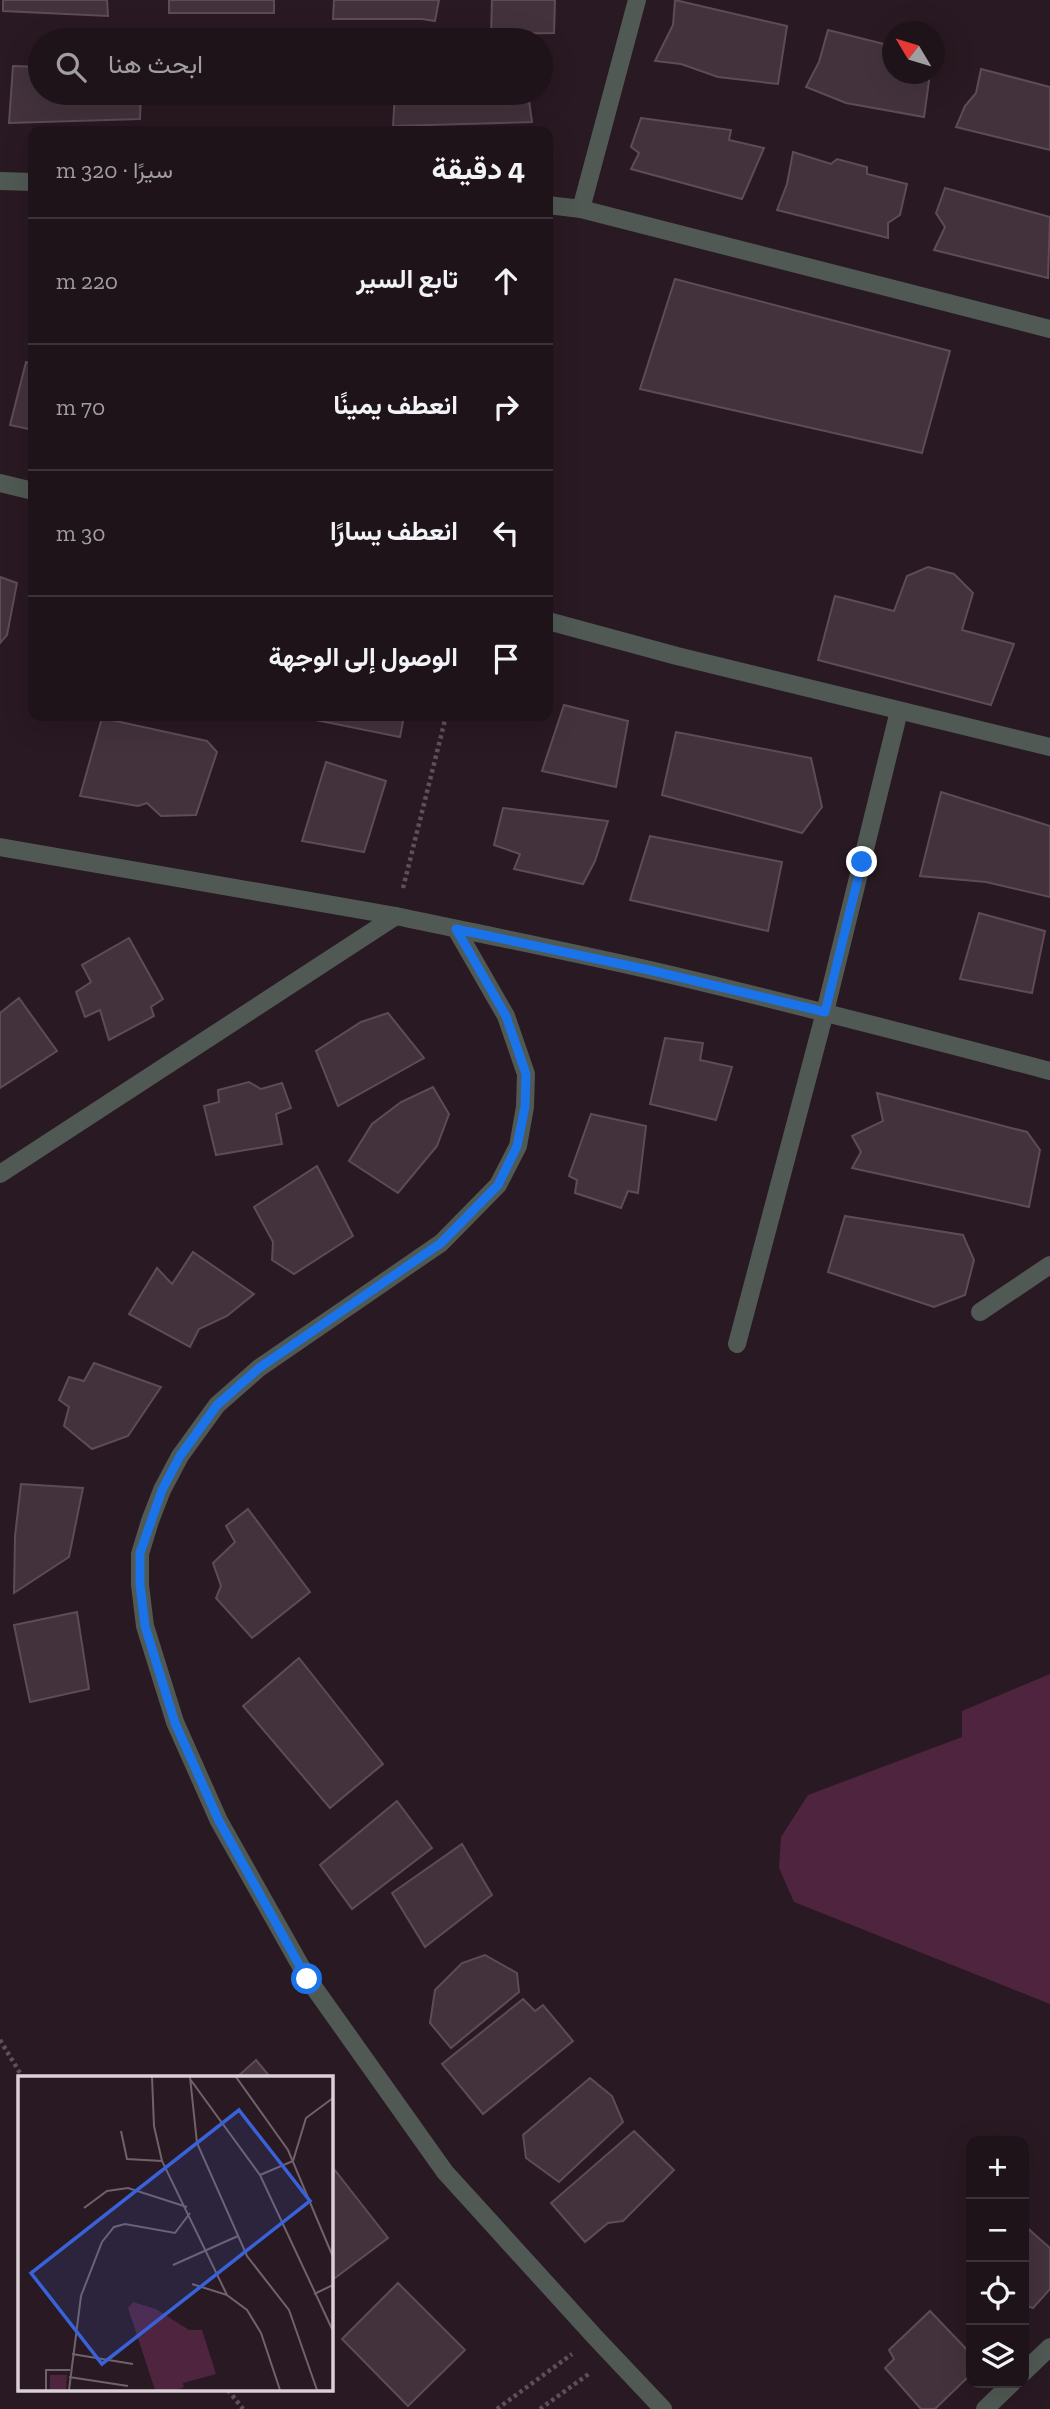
<!DOCTYPE html>
<html lang="ar">
<head>
<meta charset="utf-8">
<style>
  :root { --surface:#1f131a; --page:#2c2027; --text:#f1f3f6; --muted:#a19ea2; --line:#3c3239 }
  body { margin:0; font-family:"Zilla Slab",Vazirmatn,serif; background:var(--page); color:var(--text); direction:rtl }
  .controls { position:absolute; right:21px; bottom:21px; display:grid; overflow:hidden; border-radius:14px; box-shadow:0 7px 28px #0002 }
  .controls button { width:63px; height:63px; display:grid; place-items:center; padding:0; border:0; border-bottom:2px solid var(--line); background:var(--surface); color:var(--text); font:35px sans-serif }
  .compass { position:absolute; left:882px; top:21px; width:63px; height:63px; border-radius:50%; background:var(--surface); box-shadow:0 7px 28px #0002; rotate:308deg }
  .stop { position:absolute; width:21px; height:21px; margin:-16px; border:5px solid #1a73e8; border-radius:50%; background:#fff }
  .stop.end { background:#1a73e8; border-color:#fff; box-shadow:0 2px 7px #0008 }
  .list { margin:0; padding:0; list-style:none }
  h2 { display:flex; justify-content:space-between; align-items:center; height:91px; margin:0; padding:0 28px; font-size:30px }
  h2 small { font-size:23px; font-weight:400; color:var(--muted) }
  .list li { display:grid; grid-template-columns:46px 1fr auto; gap:21px; align-items:center; box-sizing:border-box; height:126px; padding:0 28px; border-top:2px solid var(--line) }
  .list b { display:block; font-size:26px; white-space:nowrap }
  .list em { font-size:23px; font-style:normal; color:var(--muted) }
  .icon { flex:none; width:38px; height:38px; fill:none; stroke:currentColor; stroke-width:2; stroke-linecap:round; stroke-linejoin:round }
  .map { position:relative; flex:none; width:1050px; height:2409px; overflow:hidden; direction:ltr }
  .search { position:absolute; background:var(--surface); box-shadow:0 7px 28px #0002; left:28px; top:28px; width:525px; height:77px; display:flex; align-items:center; gap:18px; box-sizing:border-box; padding:0 24px; border-radius:38px; color:var(--muted); font-size:26px }
  .panel { position:absolute; background:var(--surface); box-shadow:0 7px 28px #0002; left:28px; top:126px; width:525px; height:595px; border-radius:14px; direction:rtl }
  .map>svg:first-child { display:block }
  .green { fill:#4f243f }
  .building { fill:#43323c; stroke:#5e4b56; stroke-width:2 }
  .lines { fill:none; stroke-linecap:round; stroke-linejoin:round }
  .path { stroke:#5f5058; stroke-width:4.5; stroke-dasharray:3.5 3.5; stroke-linecap:butt }
  .street { stroke:#505953; stroke-width:18 }
  .route { stroke:#1a73e8; stroke-width:9 }
  .inset-road { fill:none; stroke:#70626a; stroke-width:2 }
  .view { fill:#3a62d8; fill-opacity:0.15; stroke:#3a62d8; stroke-width:3.5 }
  .inset-edge { fill:none; stroke:#dbd0d6; stroke-width:3.5 }
</style>
</head>
<body>
<div class="map">
<svg width="1050" height="2409" viewBox="0 0 1050 2409">
  <rect width="100%" height="100%" fill="#291922"/>
  <polygon class="green" points="1050,1674 1050,2004 794,1902 779,1868 781,1837 808,1795 962,1737 962,1711"/>
  <g class="building">
    <polygon points="3,0 107,0 108,16 3,11"/>
    <rect x="169" y="0" width="105" height="13"/>
    <polygon points="334,0 439,0 435,21 422,19 333,19"/>
    <polygon points="492,0 555,0 554,33 491,34"/>
    <polygon points="675,0 787,26 778,84 718,77 681,64 655,61 673,25"/>
    <polygon points="828,30 892,46 892,74 930,74 924,117 846,103 806,87 819,62"/>
    <polygon points="13,66 40,67 40,93 141,93 140,119 9,123"/>
    <polygon points="981,69 1050,87 1050,150 956,127 965,106 976,93"/>
    <polygon points="395,93 528,93 532,122 393,126"/>
    <polygon points="641,118 731,130 729,140 764,148 742,199 631,169 639,153 631,147"/>
    <polygon points="793,152 831,164 837,159 867,167 867,174 907,184 900,215 888,223 888,238 777,210 787,184"/>
    <polygon points="945,188 1050,217 1048,278 934,250 945,227 936,213"/>
    <polygon points="675,279 950,351 922,453 640,389"/>
    <polygon points="26,362 33,364 33,430 10,425"/>
    <polygon points="928,567 954,574 973,593 962,630 1014,644 991,705 818,660 835,596 894,611 907,576"/>
    <polygon points="0,577 17,583 7,635 0,643"/>
    <polygon points="564,705 628,721 616,787 542,771"/>
    <polygon points="296,716 404,716 400,737"/>
    <polygon points="102,718 207,741 217,752 196,815 161,816 147,803 138,806 80,796"/>
    <polygon points="676,732 811,758 822,807 802,833 662,795"/>
    <polygon points="326,762 386,781 364,852 302,841"/>
    <polygon points="941,792 1050,826 1050,897 986,882 920,876"/>
    <polygon points="503,808 608,821 595,861 583,884 514,869 520,854 494,845"/>
    <polygon points="650,836 782,862 768,931 630,900"/>
    <polygon points="979,913 1045,931 1032,993 960,979"/>
    <polygon points="129,938 163,999 151,1007 154,1016 109,1040 100,1010 85,1017 76,992 91,982 82,965"/>
    <polygon points="19,998 57,1051 0,1088 0,1013"/>
    <polygon points="388,1013 424,1058 338,1106 316,1051 361,1022"/>
    <polygon points="665,1038 703,1043 700,1060 732,1067 716,1120 650,1104"/>
    <polygon points="249,1082 261,1089 282,1083 291,1108 276,1114 282,1144 216,1155 204,1106 219,1102 218,1090"/>
    <polygon points="433,1087 449,1114 437,1146 398,1193 349,1161 372,1124 401,1102"/>
    <polygon points="877,1093 1027,1132 1040,1150 1029,1207 852,1168 861,1152 852,1136 883,1121"/>
    <polygon points="591,1114 646,1126 638,1193 628,1191 621,1208 575,1193 577,1180 569,1176"/>
    <polygon points="317,1166 353,1236 294,1274 272,1260 273,1242 254,1207"/>
    <polygon points="845,1216 963,1235 974,1260 965,1295 934,1307 828,1272"/>
    <polygon points="193,1252 254,1294 227,1316 199,1329 190,1347 129,1314 157,1268 172,1284"/>
    <polygon points="94,1363 161,1387 128,1436 92,1449 64,1426 69,1407 59,1400 69,1377 84,1381"/>
    <polygon points="21,1484 83,1488 69,1557 14,1593 15,1536"/>
    <polygon points="248,1509 310,1592 252,1638 216,1598 221,1586 213,1563 235,1542 226,1526"/>
    <polygon points="77,1612 89,1689 30,1702 14,1625"/>
    <polygon points="299,1658 383,1764 330,1808 243,1706"/>
    <polygon points="397,1801 432,1848 352,1909 320,1865"/>
    <polygon points="462,1844 492,1895 425,1947 392,1893"/>
    <polygon points="485,1955 517,1973 519,1992 451,2048 430,2023 435,1990 462,1963"/>
    <polygon points="523,1999 535,2011 543,2005 573,2041 483,2114 442,2064"/>
    <polygon points="256,2060 271,2078 236,2078"/>
    <polygon points="590,2078 612,2096 623,2122 559,2182 526,2158 523,2135"/>
    <polygon points="634,2131 674,2170 623,2221 608,2223 585,2242 551,2203"/>
    <polygon points="334,2169 388,2238 331,2281 331,2173"/>
    <polygon points="1024,2225 1050,2248 1050,2289 1033,2308 1024,2305"/>
    <polygon points="398,2283 465,2350 408,2406 342,2339"/>
    <polygon points="930,2311 971,2354 971,2374 935,2409 921,2409 885,2368 894,2359 889,2350"/>
  </g>
  <g class="lines">
    <g class="path">
      <polyline points="403,888 446,716"/>
      <polyline points="0,2040 23,2078"/>
      <polyline points="228,2390 243,2409"/>
      <polyline points="497,2409 572,2354"/>
      <polyline points="540,2409 590,2373"/>
    </g>
    <g class="street">
      <polyline points="0,181 33,182"/>
      <polyline points="548,205 581,209 1050,329"/>
      <polyline points="581,209 637,0"/>
      <polyline points="0,483 33,491"/>
      <polyline points="548,621 677,656 1050,747"/>
      <path d="M 0,847 L 396,916 C 481,934 566,951 650,970 C 784,1001 917,1036 1050,1071"/>
      <polyline points="456,929 506,1016 526,1074 525,1107 518,1146 498,1185 441,1243 259,1368 217,1405 180,1456 162,1490 150,1521 140,1554 140,1585 145,1626 175,1722 219,1821 308,1979 445,2172 595,2337 663,2409"/>
      <polyline points="0,1174 396,916"/>
      <polyline points="980,1312 1050,1265"/>
      <polyline points="737,1344 825,1012 899,711"/>
      <polyline points="1024,2372 1050,2347"/>
      <polyline points="985,2409 1012,2383"/>
    </g>
  </g>
  <g class="lines">
    <polyline class="route" points="307,1979 219,1821 175,1723 145,1626 140,1584 140,1553 162,1490 180,1456 217,1405 259,1368 441,1243 498,1185 517,1146 525,1107 526,1074 506,1016 456,929 649,970 825,1012 862,862"/>
  </g>
  <g transform="translate(18 2076)">
    <rect width="315" height="315" fill="#291922"/>
    <path d="M 115,226 L 138,233 L 171,254 L 184,254 L 198,298 L 165,307 L 166,311 L 159,314 L 137,314 L 110,232 ZM 32,299 L 49,299 L 48,314 L 32,314 Z" fill="#4f243f"/>
    <path class="inset-road" d="M 134,1 L 136,50 L 144,85 L 209,219 L 229,234 L 243,257 L 262,314M 172,1 L 179,67 L 229,180 L 271,234 L 299,314M 218,1 L 270,74 L 315,181M 172,3 L 242,99 L 315,255M 103,55 L 109,83 L 144,85M 242,99 L 275,85 L 288,42 L 315,22M 66,132 L 89,115 L 110,112 L 169,131M 155,189 L 220,160M 174,208 L 209,219M 296,218 L 315,209M 54,278 L 115,288M 51,301 L 110,310M 28,314 L 28,294 L 52,294M 51,314 L 63,220 L 84,166 L 96,151 L 107,148 L 157,157 L 172,137"/>
    <path class="view" d="M 221,34 L 292,125 L 84,288 L 13,197 Z"/>
    <rect width="315" height="315" class="inset-edge"/>
  </g>
</svg>
<div class="controls">
<button>+</button>
<button>−</button>
<button><svg class="icon" aria-label="locate" viewBox="0 0 24 24"><circle cx="12" cy="12" r="6"/><path d="M12 2v4M12 18v4M2 12h4M18 12h4"/></svg></button>
<button><svg class="icon" aria-label="layers" viewBox="0 0 24 24"><path d="M12 4l9 5-9 5-9-5zM3 14l9 5 9-5"/></svg></button>
</div>
<svg class="compass" viewBox="-18 -18 36 36"><path d="M0-13l5 13h-10z" fill="#e53935"/><path d="M0 13l5-13h-10z" fill="#a19ea2"/></svg>
<div class="stop" style="left:307px;top:1979px"></div>
<div class="stop end" style="left:862px;top:862px"></div>
<div class="search"><svg class="icon" aria-label="search" viewBox="0 0 24 24"><circle cx="10" cy="10" r="6"/><path d="M15 15l6 6"/></svg>ابحث هنا</div>
<section class="panel">
<h2>4 دقيقة<small>سيرًا · 320 m</small></h2>
<ul class="list">
<li><svg class="icon" aria-label="ahead" viewBox="0 0 24 24"><path d="M12 20V5M6 11l6-6 6 6"/></svg><div><b>تابع السير</b></div><em>220 m</em></li>
<li><svg class="icon" aria-label="right" viewBox="0 0 24 24"><path d="M7 20v-9h11M14 6l5 5-5 5"/></svg><div><b>انعطف يمينًا</b></div><em>70 m</em></li>
<li><svg class="icon" aria-label="left" viewBox="0 0 24 24"><path d="M17 20v-9H6M10 6l-5 5 5 5"/></svg><div><b>انعطف يسارًا</b></div><em>30 m</em></li>
<li><svg class="icon" aria-label="arrive" viewBox="0 0 24 24"><path d="M6 21V4h12l-3 4 3 4H6"/></svg><div><b>الوصول إلى الوجهة</b></div></li>
</ul>
</section>
</div>
</body>
</html>
